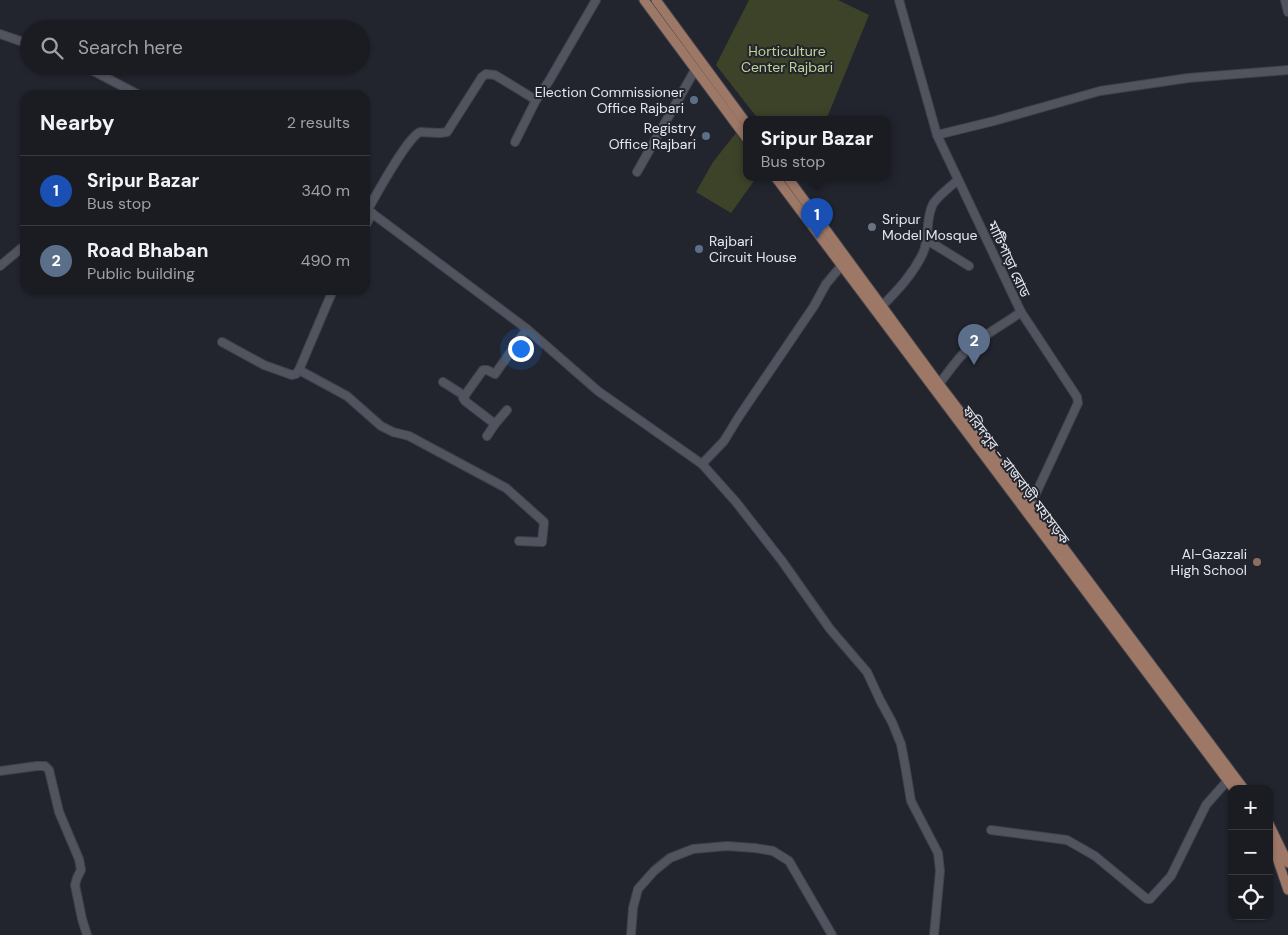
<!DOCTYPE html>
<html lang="en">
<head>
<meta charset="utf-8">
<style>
  :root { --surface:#1a1c22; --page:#23252a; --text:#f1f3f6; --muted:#9fa1a5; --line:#383a40; --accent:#c6a6f0 }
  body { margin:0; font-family:"DM Sans","Noto Sans Bengali",sans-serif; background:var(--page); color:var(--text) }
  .controls { position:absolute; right:15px; bottom:15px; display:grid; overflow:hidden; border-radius:10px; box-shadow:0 1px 4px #0004 }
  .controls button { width:45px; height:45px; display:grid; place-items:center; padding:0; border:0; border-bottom:1px solid var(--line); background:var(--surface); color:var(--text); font:25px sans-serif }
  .you { position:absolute; left:520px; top:348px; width:18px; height:18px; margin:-12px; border:4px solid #fff; border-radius:50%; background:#1a73e8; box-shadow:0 0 0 8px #1a73e833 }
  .badge { display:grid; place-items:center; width:32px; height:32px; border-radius:50%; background:var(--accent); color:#fff; font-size:16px; font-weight:700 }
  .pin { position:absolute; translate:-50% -41px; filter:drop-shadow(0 1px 2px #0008) }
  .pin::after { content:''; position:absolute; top:26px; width:18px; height:15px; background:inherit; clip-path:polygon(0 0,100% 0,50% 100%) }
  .popup { position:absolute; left:743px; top:116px; width:148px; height:65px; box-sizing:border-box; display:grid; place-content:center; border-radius:10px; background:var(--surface); filter:drop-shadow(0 1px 4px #0005); font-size:16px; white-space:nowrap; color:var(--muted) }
  .popup b { font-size:19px; color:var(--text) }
  .popup::after { content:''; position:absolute; left:50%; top:100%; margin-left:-10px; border:10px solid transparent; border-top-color:var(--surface) }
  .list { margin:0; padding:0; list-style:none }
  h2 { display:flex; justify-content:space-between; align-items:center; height:65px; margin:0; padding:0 20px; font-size:21px }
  h2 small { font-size:16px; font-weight:400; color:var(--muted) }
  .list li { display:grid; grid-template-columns:32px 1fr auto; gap:15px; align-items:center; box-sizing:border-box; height:70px; padding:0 20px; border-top:1px solid var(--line) }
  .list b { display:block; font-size:19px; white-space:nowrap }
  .list p { margin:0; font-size:16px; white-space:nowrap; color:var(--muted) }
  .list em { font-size:16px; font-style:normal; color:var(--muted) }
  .icon { flex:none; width:28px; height:28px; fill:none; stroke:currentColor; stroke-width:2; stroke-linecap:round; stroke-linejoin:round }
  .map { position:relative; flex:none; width:1288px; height:935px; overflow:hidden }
  .search { position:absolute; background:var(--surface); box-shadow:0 1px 4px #0004; left:20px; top:20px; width:350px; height:55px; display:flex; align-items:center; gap:12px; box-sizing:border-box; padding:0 18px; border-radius:28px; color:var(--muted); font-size:19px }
  .panel { position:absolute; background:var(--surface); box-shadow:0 1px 4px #0004; left:20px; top:90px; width:350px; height:205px; border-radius:15px }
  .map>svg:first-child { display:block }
  .green { fill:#3d4329 }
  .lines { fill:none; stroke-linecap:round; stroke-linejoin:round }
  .minor-casing { stroke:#40424a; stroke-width:10 }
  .major-casing { stroke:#40424a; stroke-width:11 }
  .minor { stroke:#51545e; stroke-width:8 }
  .major { stroke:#9e7867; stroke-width:9 }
  .service-dot { fill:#5c6f8a; stroke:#22252e; stroke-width:2 }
  .worship-dot { fill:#6b7280; stroke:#22252e; stroke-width:2 }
  .education-dot { fill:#8d6e63; stroke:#22252e; stroke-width:2 }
  .labels { text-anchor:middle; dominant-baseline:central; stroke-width:4; stroke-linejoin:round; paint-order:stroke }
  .park-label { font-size:14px; fill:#c4d496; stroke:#22252e }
  .poi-label { font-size:14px; fill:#e5e7ed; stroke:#22252e; text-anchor:end }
  .street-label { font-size:14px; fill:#e5e7ed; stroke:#22252e }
</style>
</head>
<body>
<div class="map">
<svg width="1288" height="935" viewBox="0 0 1288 935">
  <rect width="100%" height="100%" fill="#22252e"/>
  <g class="green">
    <polygon points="749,0 838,0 869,15 826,120 759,120 716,65"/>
    <polygon points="736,133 747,149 747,178 756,178 731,213 696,192 713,162"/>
  </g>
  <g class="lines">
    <defs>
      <g id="minor">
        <path d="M 899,0 L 937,135 L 1021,312 C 1003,325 983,335 966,351 C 956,360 948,373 939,384"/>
        <polyline points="1285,0 1288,12"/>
        <polyline points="0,34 29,44"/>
        <polyline points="84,66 139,95"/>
        <polyline points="937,135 994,121 1100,91 1188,78 1288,70"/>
        <polyline points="515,142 536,100"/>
        <polyline points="637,172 695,70"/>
        <polyline points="365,208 527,329 598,391 702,464 736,502 782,561 830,629 867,672 880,700 892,722 901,744 905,765 911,801 938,853 940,871 934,935"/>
        <path d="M 368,209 C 377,194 406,139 420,132 L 440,133 L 447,132 L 482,77 L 486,74 L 495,75 L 536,100 L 549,81 L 596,0"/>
        <polyline points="365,227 372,213"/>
        <polyline points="927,240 969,266"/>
        <polyline points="0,266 25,245"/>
        <path d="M 882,306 C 898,290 913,274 923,253 C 930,238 925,219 933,204 C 938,196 951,186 958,180"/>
        <polyline points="1021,312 1077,397 1078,403 1031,504"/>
        <polyline points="222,342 264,365 292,375 296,374 299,370 333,290"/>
        <polyline points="299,370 347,396 381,426 393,432 409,436 506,488 544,522 542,542 519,541"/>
        <polyline points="443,382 465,396"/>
        <polyline points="495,424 465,401 463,398 483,370 487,370 495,374 527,329"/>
        <polyline points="487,436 495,424 507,410"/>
        <polyline points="702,464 724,441 738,418 814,306 826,284 842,265"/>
        <polyline points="0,771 37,766 45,766 49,770 59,812 79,859 81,870 77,878 75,885 82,919 87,935"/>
        <polyline points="991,830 1067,840 1095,856 1147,899 1150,899 1171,876 1206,805 1228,780"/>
        <polyline points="631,935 633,908 638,889 654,871 670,858 693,849 727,846 755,848 773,851 789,861 832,935"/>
      </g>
      <g id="major">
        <polyline points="644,0 747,139"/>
        <polyline points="656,0 747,124"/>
        <polyline points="776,178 1234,789"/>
        <polyline points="788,178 939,384 1055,536 1244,789"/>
        <polyline points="1269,824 1288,863"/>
        <polyline points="1269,842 1276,855 1288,890"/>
      </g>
    </defs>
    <use href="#minor" class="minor-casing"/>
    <use href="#major" class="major-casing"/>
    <use href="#minor" class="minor"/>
    <use href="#major" class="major"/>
  </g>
  <g class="service-dot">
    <circle cx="694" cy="100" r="5"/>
    <circle cx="706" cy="136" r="5"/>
    <circle cx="699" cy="249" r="5"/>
  </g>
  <circle class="worship-dot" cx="872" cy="227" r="5"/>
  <circle class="education-dot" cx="1257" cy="562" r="5"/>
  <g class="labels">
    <g class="park-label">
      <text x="787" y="51">Horticulture<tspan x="787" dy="16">Center Rajbari</tspan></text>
    </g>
    <g class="poi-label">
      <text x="684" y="92">Election Commissioner<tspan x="684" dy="16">Office Rajbari</tspan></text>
      <text x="696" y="128">Registry<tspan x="696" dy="16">Office Rajbari</tspan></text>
      <text x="882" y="219" text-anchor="start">Sripur<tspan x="882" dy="16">Model Mosque</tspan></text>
      <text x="709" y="241" text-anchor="start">Rajbari<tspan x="709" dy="16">Circuit House</tspan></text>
      <text x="1247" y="554">Al-Gazzali<tspan x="1247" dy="16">High School</tspan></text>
    </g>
    <g class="street-label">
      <text transform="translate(1009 259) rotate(65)">মাটিপাড়া রোড</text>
      <text transform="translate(1016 475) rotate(53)">ফরিদপুর - রাজবাড়ী মহাসড়ক</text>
    </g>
  </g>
</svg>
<div class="controls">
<button>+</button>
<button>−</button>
<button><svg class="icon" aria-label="locate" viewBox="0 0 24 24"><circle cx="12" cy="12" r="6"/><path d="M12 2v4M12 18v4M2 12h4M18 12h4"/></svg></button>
</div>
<div class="you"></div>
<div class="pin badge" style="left:817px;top:239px;background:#1a4fb4">1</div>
<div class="popup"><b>Sripur Bazar</b>Bus stop</div>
<div class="pin badge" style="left:974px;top:365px;background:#5c6f8a">2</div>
<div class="search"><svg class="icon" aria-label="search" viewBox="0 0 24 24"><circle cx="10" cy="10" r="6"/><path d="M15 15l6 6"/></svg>Search here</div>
<section class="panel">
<h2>Nearby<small>2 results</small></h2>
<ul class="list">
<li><span class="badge" style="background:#1a4fb4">1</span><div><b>Sripur Bazar</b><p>Bus stop</p></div><em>340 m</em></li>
<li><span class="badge" style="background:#5c6f8a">2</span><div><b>Road Bhaban</b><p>Public building</p></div><em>490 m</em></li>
</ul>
</section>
</div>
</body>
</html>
